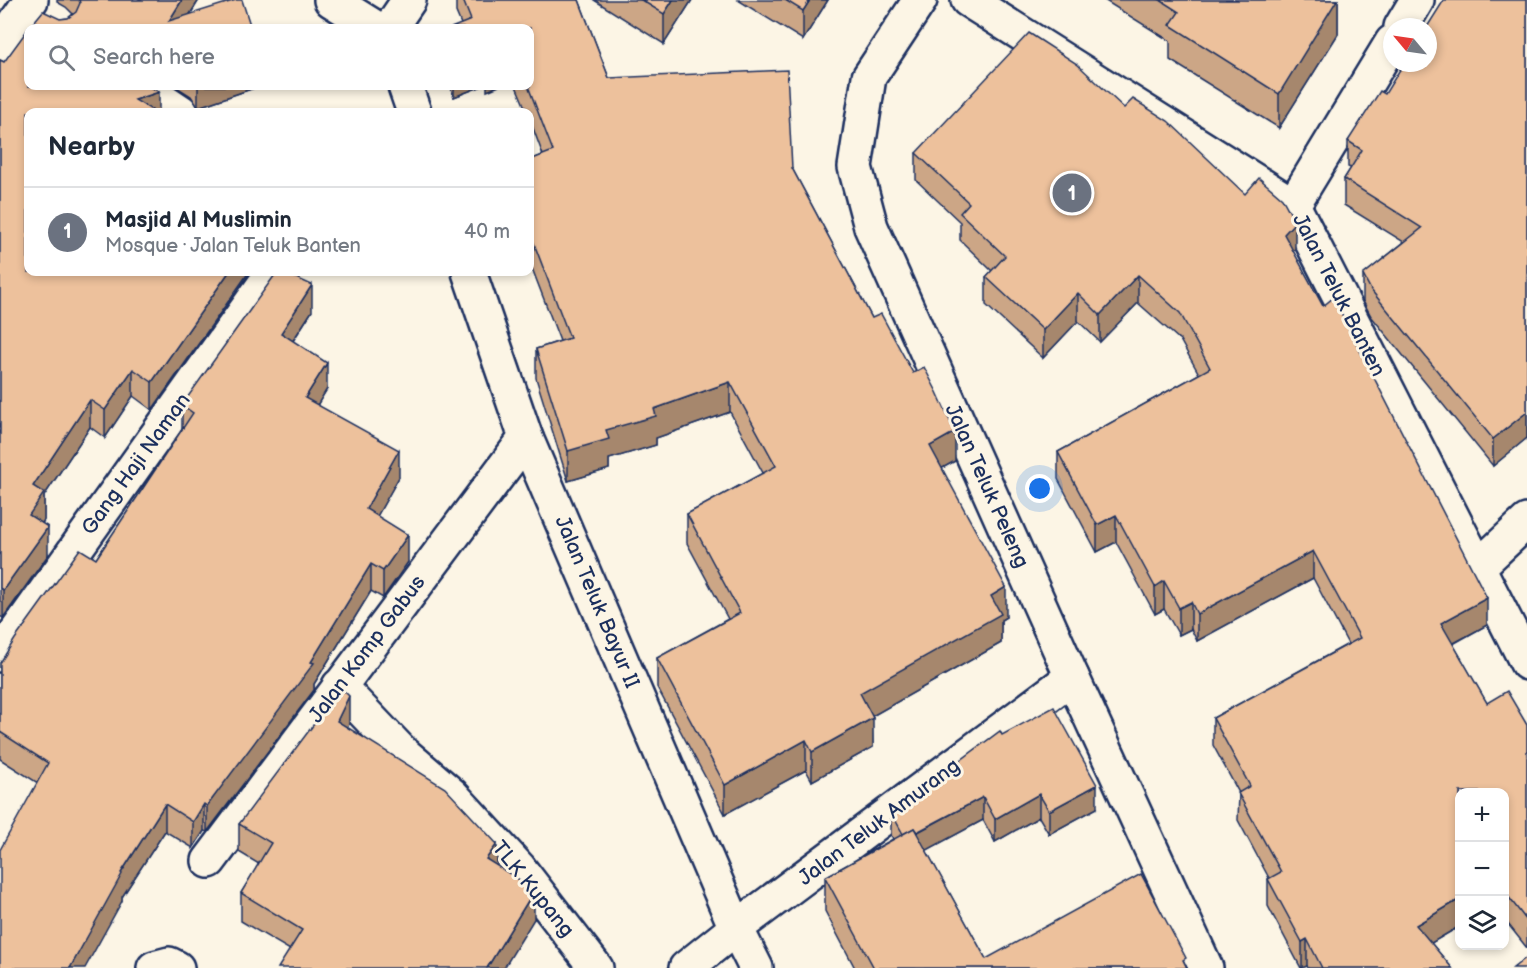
<!DOCTYPE html>
<html lang="en">
<head>
<meta charset="utf-8">
<style>
  :root { --surface:#fff; --page:#f2f2f3; --text:#1f2937; --muted:#747a83; --line:#e0e1e3; --accent:#111827 }
  body { margin:0; font-family:"Balsamiq Sans",sans-serif; background:var(--page); color:var(--text) }
  .controls { position:absolute; right:18px; bottom:18px; display:grid; overflow:hidden; border-radius:12px; box-shadow:0 3px 9px #0003 }
  .controls button { width:54px; height:54px; display:grid; place-items:center; padding:0; border:0; border-bottom:2px solid var(--line); background:var(--surface); color:var(--text); font:30px sans-serif }
  .compass { position:absolute; left:1383px; top:18px; width:54px; height:54px; border-radius:50%; background:var(--surface); box-shadow:0 3px 9px #0003; rotate:299deg }
  .you { position:absolute; left:1040px; top:489px; width:21px; height:21px; margin:-15px; border:4px solid #fff; border-radius:50%; background:#1a73e8; box-shadow:0 0 0 9px #1a73e833 }
  .badge { display:grid; place-items:center; width:39px; height:39px; border-radius:50%; background:var(--accent); color:#fff; font-size:20px; font-weight:700 }
  .pin { position:absolute; translate:-50% -50%; border:3px solid #fff; box-shadow:0 2px 6px #0006 }
  .list { margin:0; padding:0; list-style:none }
  h2 { display:flex; justify-content:space-between; align-items:center; height:78px; margin:0; padding:0 24px; font-size:26px }
  h2 small { font-size:20px; font-weight:400; color:var(--muted) }
  .list li { display:grid; grid-template-columns:39px 1fr auto; gap:18px; align-items:center; box-sizing:border-box; height:90px; padding:0 24px; border-top:2px solid var(--line) }
  .list b { display:block; font-size:22px; white-space:nowrap }
  .list p { margin:0; font-size:20px; white-space:nowrap; color:var(--muted) }
  .list em { font-size:20px; font-style:normal; color:var(--muted) }
  .icon { flex:none; width:33px; height:33px; fill:none; stroke:currentColor; stroke-width:2; stroke-linecap:round; stroke-linejoin:round }
  .map { position:relative; flex:none; width:1527px; height:968px; overflow:hidden }
  .search { position:absolute; background:var(--surface); box-shadow:0 3px 9px #0003; left:24px; top:24px; width:510px; height:66px; display:flex; align-items:center; gap:15px; box-sizing:border-box; padding:0 21px; border-radius:12px; color:var(--muted); font-size:22px }
  .panel { position:absolute; background:var(--surface); box-shadow:0 3px 9px #0003; left:24px; top:108px; width:510px; height:168px; border-radius:12px }
  .map>svg:first-child { display:block }
  .lines { fill:none; stroke-linecap:round; stroke-linejoin:round }
  .street-casing { stroke:#1b2f5e; stroke-width:38 }
  .street { stroke:#fcf5e5; stroke-width:33 }
  .wall { fill:#cca686; stroke:#1b2f5e; stroke-width:1.5 }
  .shaded-wall { fill:#a6876d; stroke:#1b2f5e; stroke-width:1.5 }
  .building { fill:#edc19c; stroke:#1b2f5e; stroke-width:1.5 }
  .labels { text-anchor:middle; dominant-baseline:central; stroke-width:6; stroke-linejoin:round; paint-order:stroke }
  .street-label { font-size:21px; fill:#1b2f5e; stroke:#fcf5e5 }
</style>
</head>
<body>
<div class="map">
<svg width="1527" height="968" viewBox="0 0 1527 968">
  <rect width="100%" height="100%" fill="#fcf5e5"/>
  <filter id="ink" filterUnits="userSpaceOnUse"><feTurbulence type="fractalNoise" baseFrequency=".0167" numOctaves="2"/><feDisplacementMap in="SourceGraphic" scale="12" xChannelSelector="R" yChannelSelector="G"/><feConvolveMatrix kernelMatrix="1 2 1 2 8 2 1 2 1" color-interpolation-filters="sRGB"/></filter>
  <g filter="url(#ink)">
    <g class="lines">
      <defs>
        <g id="street">
          <polyline points="331,0 376,28"/>
          <polyline points="920,0 869,77 855,167 871,227 1072,677 1206,968"/>
          <polyline points="968,0 1293,205 1527,663"/>
          <polyline points="1401,27 1417,0"/>
          <polyline points="390,28 409,0"/>
          <polyline points="0,45 31,0"/>
          <polyline points="142,86 181,112"/>
          <polyline points="405,86 414,112"/>
          <polyline points="1293,205 1392,42"/>
          <polyline points="469,272 526,438 736,928 756,968"/>
          <polyline points="1477,568 1527,521"/>
          <polyline points="0,655 266,282 271,272"/>
          <polyline points="339,686 402,752 452,795 519,868 596,968"/>
          <polyline points="209,861 526,438"/>
          <polyline points="154,968 169,964 177,968"/>
          <polyline points="686,968 736,928 1072,677"/>
        </g>
      </defs>
      <use href="#street" class="street-casing"/>
      <use href="#street" class="street"/>
    </g>
    <g class="wall">
      <polygon points="57,0 199,0 190,15 251,28 29,28 60,19 68,18 73,14 66,7 57,2"/>
      <polygon points="456,0 579,0 609,78 792,168 872,318 955,461 942,468 1006,617 1001,620 1001,643 872,716 873,747 812,781 806,770 725,814 657,687 657,658 728,619 687,543 687,514 763,473 730,412 656,438 656,445 609,459 609,469 568,481 536,378 536,349 560,341 530,263 530,160 543,155 530,120 530,112 527,112 516,86 530,86 530,28 461,24 456,12"/>
      <polygon points="594,0 692,0 664,44"/>
      <polygon points="738,0 828,0 803,40"/>
      <polygon points="1104,0 1338,0 1338,34 1279,128 1170,60 1170,41"/>
      <polygon points="1527,0 1527,438 1493,466 1371,316 1363,301 1363,275 1404,242 1344,205 1344,179 1351,168 1348,167 1348,141 1385,94"/>
      <polygon points="0,60 4,62 159,112 28,112 249,272 152,410 133,396 105,438 90,427 44,496 44,520 42,524 48,555 3,618 0,616"/>
      <polygon points="175,86 260,86 198,107 191,96"/>
      <polygon points="450,86 482,86 454,97"/>
      <polygon points="1124,108 1295,249 1293,251 1487,625 1453,644 1487,703 1527,725 1527,948 1504,919 1504,792 1460,792 1460,926 1431,943 1452,968 1308,968 1307,966 1301,968 1268,906 1268,879 1269,878 1238,820 1239,793 1213,745 1213,718 1348,644 1313,578 1197,641 1191,629 1179,635 1164,609 1155,614 1116,542 1097,552 1058,479 1058,452 1199,374 1180,340 1138,303 1100,342 1078,321 1043,358 986,305 986,277 992,271 960,240 960,222 916,180 916,153"/>
      <polygon points="312,311 293,341 327,389 317,405 399,477 377,516 408,562 383,598 371,591 314,684 314,690 207,832 204,831 193,848 165,831 122,897 122,901 38,783 0,759 0,663 96,559 182,430 182,405"/>
      <polygon points="349,724 347,727 497,866 534,919 290,950 241,921 241,893 259,864 239,852 239,824"/>
      <polygon points="1002,735 1097,808 1049,834 1039,817 995,842 983,820 926,850 986,959 1186,966 1187,968 855,968 825,911 825,877 893,839 891,835 891,812"/>
    </g>
    <g class="shaded-wall">
      <polygon points="182,0 199,0 181,28 169,21"/>
      <polygon points="673,0 692,0 664,44 664,14"/>
      <polygon points="810,0 828,0 803,40 803,11"/>
      <polygon points="1323,0 1338,0 1338,34 1279,128 1279,94"/>
      <polygon points="198,86 260,86 198,107"/>
      <polygon points="454,86 482,86 454,97"/>
      <polygon points="487,86 499,86 487,91"/>
      <polygon points="159,92 159,112 135,112 135,100"/>
      <polygon points="1295,222 1295,249 1284,261 1284,234"/>
      <polygon points="229,272 249,272 152,410 152,382"/>
      <polygon points="1138,275 1138,303 1100,342 1100,315"/>
      <polygon points="312,285 312,311 281,359 281,333"/>
      <polygon points="1078,293 1078,321 1043,358 1043,330"/>
      <polygon points="327,363 327,389 305,425 305,398"/>
      <polygon points="133,369 133,396 105,438 105,410"/>
      <polygon points="730,382 730,412 656,438 656,445 609,459 609,469 568,481 568,451 606,430 654,409"/>
      <polygon points="90,400 90,427 44,496 44,520 29,543 29,515 33,486"/>
      <polygon points="1527,412 1527,438 1493,466 1493,439"/>
      <polygon points="955,432 955,461 930,475 930,446"/>
      <polygon points="399,450 399,477 366,536 366,509"/>
      <polygon points="1116,515 1116,542 1097,552 1097,525"/>
      <polygon points="48,527 48,555 3,618 3,590"/>
      <polygon points="408,535 408,562 383,598 383,571"/>
      <polygon points="1313,551 1313,578 1197,641 1197,614"/>
      <polygon points="371,564 371,591 314,684 314,690 207,832 207,806 311,662"/>
      <polygon points="1164,581 1164,609 1155,614 1155,587"/>
      <polygon points="1006,587 1006,617 1001,620 1001,643 860,723 860,693 991,596"/>
      <polygon points="1487,598 1487,625 1441,650 1441,623"/>
      <polygon points="1191,602 1191,629 1179,635 1179,608"/>
      <polygon points="349,696 349,724 337,749 337,721"/>
      <polygon points="873,718 873,747 812,781 812,752"/>
      <polygon points="806,740 806,770 725,814 725,785"/>
      <polygon points="1097,785 1097,808 1049,834 1049,811"/>
      <polygon points="1039,794 1039,817 995,842 995,819"/>
      <polygon points="983,797 983,820 905,862 905,839"/>
      <polygon points="165,804 165,831 122,897 122,901 85,968 70,968 121,873"/>
      <polygon points="204,804 204,831 193,848 193,822"/>
      <polygon points="497,844 497,871 486,859"/>
      <polygon points="534,891 534,919 504,968 487,968"/>
      <polygon points="1460,899 1460,926 1416,952 1416,925"/>
      <polygon points="1307,939 1307,966 1302,968 1302,942"/>
    </g>
    <g class="building">
      <polygon points="79,0 182,0 169,21 236,0 242,0 251,28 29,28 43,11 60,19 68,18 76,12 80,3"/>
      <polygon points="463,0 579,0 609,78 787,70 792,168 872,318 881,314 913,373 924,367 937,392 955,432 930,446 1006,587 991,596 1001,614 860,693 873,718 812,752 806,740 725,785 657,658 740,613 687,514 776,466 730,382 654,409 656,416 606,430 609,439 568,451 536,349 570,338 530,233 530,160 553,151 528,86 530,86 530,28 451,28 471,20"/>
      <polygon points="641,0 673,0 664,14"/>
      <polygon points="785,0 810,0 803,11"/>
      <polygon points="1160,0 1337,0 1279,94 1170,25 1179,12"/>
      <polygon points="1444,0 1527,0 1527,412 1493,439 1371,290 1363,275 1422,228 1344,179 1362,150 1348,141 1380,91 1385,94 1404,63 1428,63 1428,27 1427,27"/>
      <polygon points="28,29 28,86 149,86 159,92 135,100 155,112 28,112 28,272 229,272 152,382 133,369 105,410 90,400 33,486 44,493 29,515 48,527 3,590 0,588 0,60 4,62"/>
      <polygon points="1029,33 1077,64 1124,108 1133,99 1168,121 1245,194 1259,178 1282,198 1295,222 1284,234 1323,306 1333,298 1487,598 1441,623 1487,703 1507,691 1527,725 1527,921 1504,891 1504,792 1460,792 1460,899 1416,925 1452,968 1322,968 1307,939 1302,942 1268,879 1281,872 1238,793 1250,786 1213,718 1360,638 1313,551 1197,614 1191,602 1179,608 1164,581 1155,587 1116,515 1097,525 1058,452 1210,368 1180,313 1138,275 1100,315 1078,293 1043,330 986,277 1005,256 960,213 969,203 916,153"/>
      <polygon points="277,272 283,272 312,285 281,333 327,363 305,398 399,450 366,509 408,535 383,571 371,564 311,662 314,663 207,806 204,804 193,822 165,804 121,873 122,874 70,968 0,968 0,850 48,763 0,732 0,663 15,639 80,549 96,559 193,413 182,405"/>
      <polygon points="341,688 349,696 337,721 445,788 497,844 486,859 531,887 534,891 487,968 278,968 302,930 241,893 271,843 239,824"/>
      <polygon points="1054,707 1097,785 1049,811 1039,794 995,819 983,797 917,832 914,828 903,834 891,812 1000,731 1002,735"/>
      <polygon points="914,828 986,959 1141,874 1186,958 1183,960 1187,968 874,968 825,877"/>
      <polygon points="1527,957 1527,968 1513,968"/>
    </g>
  </g>
  <g class="labels">
    <g class="street-label">
      <text transform="translate(1339 295) rotate(63)">Jalan Teluk Banten</text>
      <text transform="translate(136 464) rotate(-54)">Gang Haji Naman</text>
      <text transform="translate(987 486) rotate(66)">Jalan Teluk Peleng</text>
      <text transform="translate(597 602) rotate(67)">Jalan Teluk Bayur II</text>
      <text transform="translate(367 649) rotate(-53)">Jalan Komp Gabus</text>
      <text transform="translate(879 822) rotate(-37)">Jalan Teluk Amurang</text>
      <text transform="translate(533 889) rotate(51)">TLK Kupang</text>
    </g>
  </g>
</svg>
<div class="controls">
<button>+</button>
<button>−</button>
<button><svg class="icon" aria-label="layers" viewBox="0 0 24 24"><path d="M12 4l9 5-9 5-9-5zM3 14l9 5 9-5"/></svg></button>
</div>
<svg class="compass" viewBox="-18 -18 36 36"><path d="M0-13l5 13h-10z" fill="#e53935"/><path d="M0 13l5-13h-10z" fill="#747a83"/></svg>
<div class="you"></div>
<div class="pin badge" style="left:1072px;top:193px;background:#6b7280">1</div>
<div class="search"><svg class="icon" aria-label="search" viewBox="0 0 24 24"><circle cx="10" cy="10" r="6"/><path d="M15 15l6 6"/></svg>Search here</div>
<section class="panel">
<h2>Nearby<small></small></h2>
<ul class="list">
<li><span class="badge" style="background:#6b7280">1</span><div><b>Masjid Al Muslimin</b><p>Mosque · Jalan Teluk Banten</p></div><em>40 m</em></li>
</ul>
</section>
</div>
</body>
</html>
